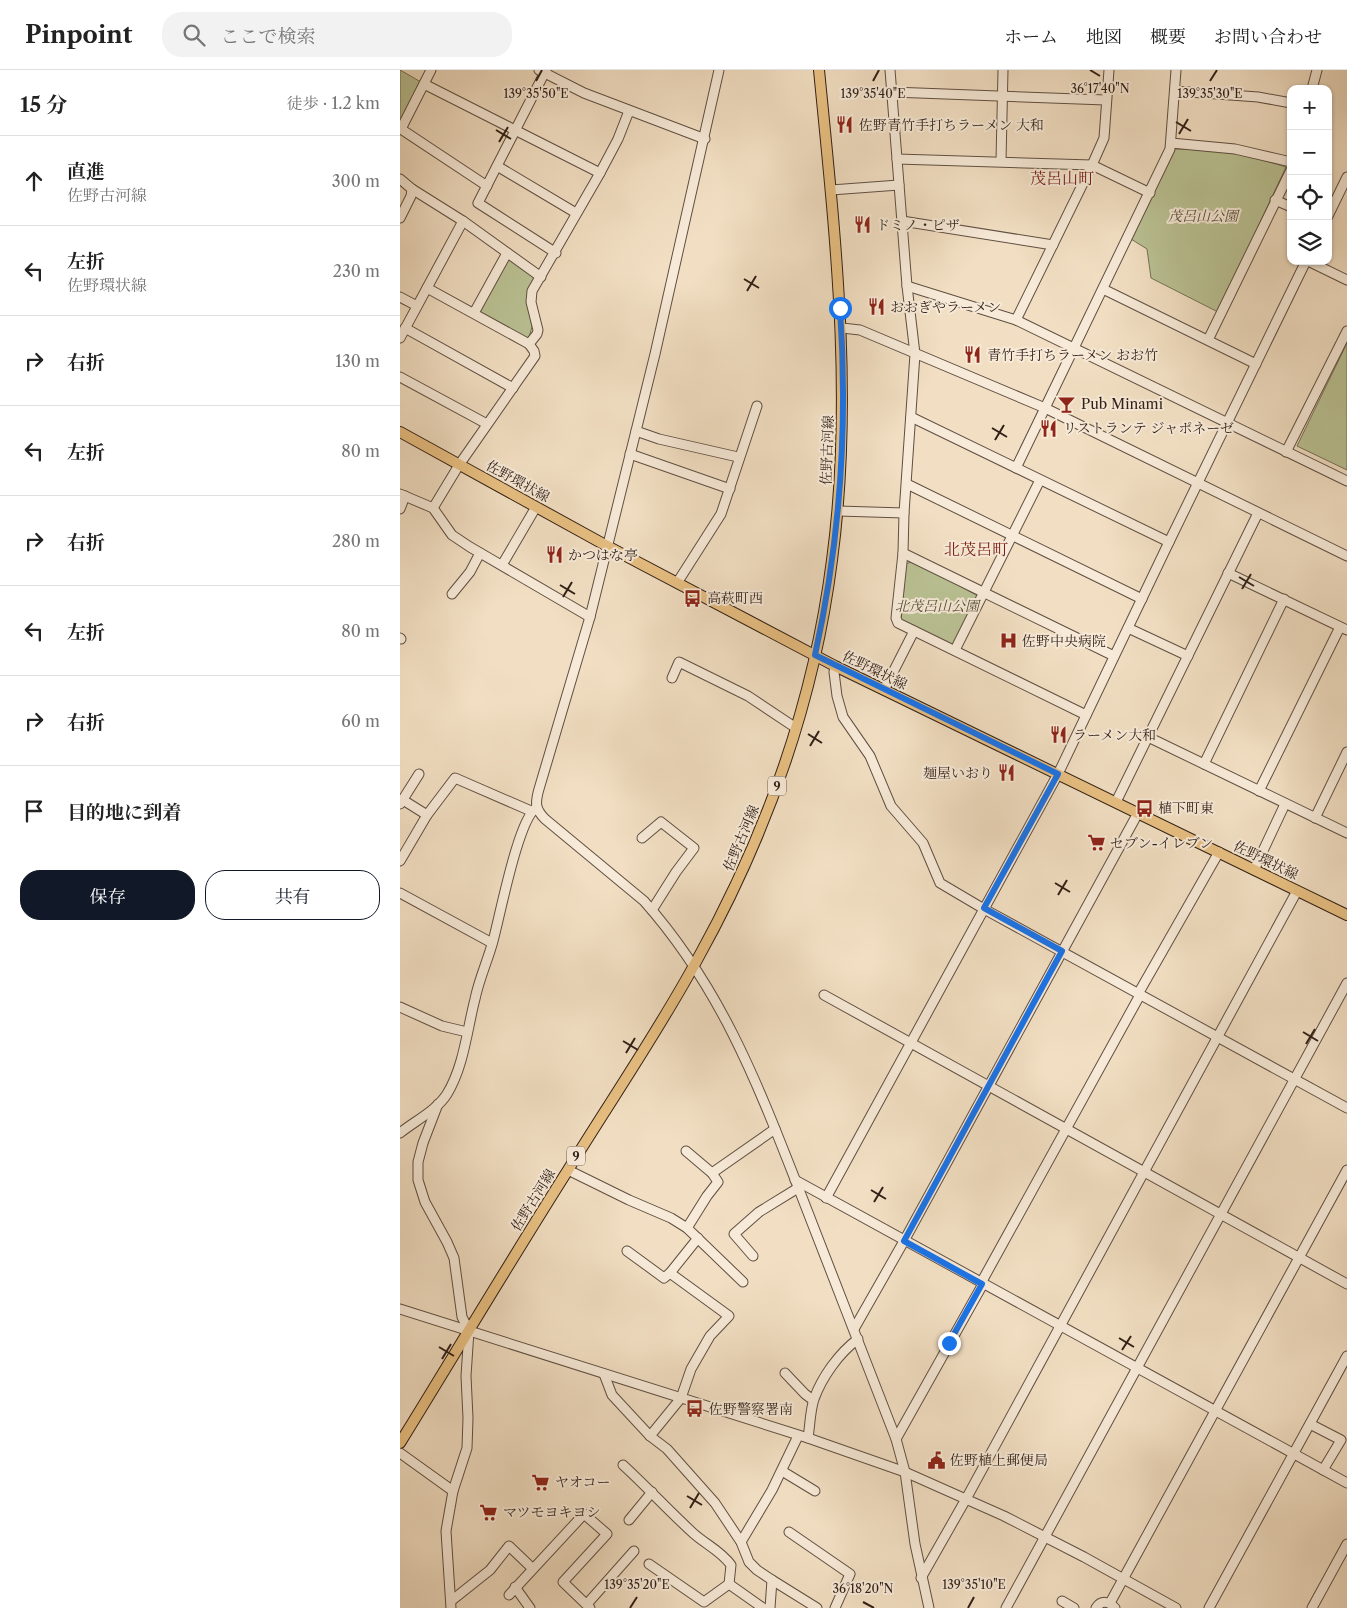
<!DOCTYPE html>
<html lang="ja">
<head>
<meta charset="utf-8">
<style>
  :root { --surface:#fff; --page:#f2f2f2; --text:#222; --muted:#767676; --line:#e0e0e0; --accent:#111827 }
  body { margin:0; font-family:"Libre Caslon Text","Noto Serif JP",serif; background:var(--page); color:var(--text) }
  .controls { position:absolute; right:15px; top:15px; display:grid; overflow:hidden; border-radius:10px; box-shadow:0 1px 4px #0004 }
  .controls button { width:45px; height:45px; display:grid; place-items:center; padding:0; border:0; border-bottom:1px solid var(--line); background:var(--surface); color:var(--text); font:25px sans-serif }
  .stop { position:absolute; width:15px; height:15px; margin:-11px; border:4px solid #1a73e8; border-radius:50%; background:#fff }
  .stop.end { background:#1a73e8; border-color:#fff; box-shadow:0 1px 5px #0008 }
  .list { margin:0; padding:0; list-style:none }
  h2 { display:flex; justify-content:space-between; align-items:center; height:65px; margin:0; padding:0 20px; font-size:21px }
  h2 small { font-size:16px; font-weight:400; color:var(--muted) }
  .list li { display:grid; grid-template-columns:32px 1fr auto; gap:15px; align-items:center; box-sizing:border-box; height:90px; padding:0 20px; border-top:1px solid var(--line) }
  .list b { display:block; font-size:19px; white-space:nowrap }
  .list p { margin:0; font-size:16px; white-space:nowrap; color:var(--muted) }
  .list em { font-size:16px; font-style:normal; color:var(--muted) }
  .actions { display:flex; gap:10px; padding:15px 20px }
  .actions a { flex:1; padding:11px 0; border:1px solid var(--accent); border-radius:20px; text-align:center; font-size:18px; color:var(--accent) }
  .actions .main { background:var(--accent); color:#fff }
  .icon { flex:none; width:28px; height:28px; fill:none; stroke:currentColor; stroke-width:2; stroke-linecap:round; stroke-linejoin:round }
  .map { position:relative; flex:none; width:947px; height:1538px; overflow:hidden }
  header { display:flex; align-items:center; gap:30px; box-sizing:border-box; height:70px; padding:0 25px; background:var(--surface); border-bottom:1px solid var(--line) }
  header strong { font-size:24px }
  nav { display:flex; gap:28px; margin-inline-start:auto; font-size:18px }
  .search { width:350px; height:45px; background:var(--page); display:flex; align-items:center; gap:12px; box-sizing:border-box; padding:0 18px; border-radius:20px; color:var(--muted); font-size:19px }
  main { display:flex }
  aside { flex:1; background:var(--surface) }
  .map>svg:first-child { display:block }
  .green { fill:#bac294; stroke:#757056 }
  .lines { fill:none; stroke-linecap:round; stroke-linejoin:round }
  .minor-casing { stroke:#604f42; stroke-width:11 }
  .major-casing { stroke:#301f17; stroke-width:12 }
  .minor { stroke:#f7ead8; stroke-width:9 }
  .major { stroke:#e9c082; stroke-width:10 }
  .route { stroke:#1a73e8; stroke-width:6 }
  .ticks { fill:none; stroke:#301f17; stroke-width:2 }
  .labels { text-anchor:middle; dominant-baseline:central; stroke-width:4; stroke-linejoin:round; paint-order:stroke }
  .shield { fill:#f7ead8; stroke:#6c5c51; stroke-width:1 }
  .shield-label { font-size:12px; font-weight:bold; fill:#301f17 }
  .poi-label { font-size:14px; fill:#301f17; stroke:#f7ead8; text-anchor:start }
  .park-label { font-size:14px; font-style:italic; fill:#59503c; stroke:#f7ead8 }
  .street-label { font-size:14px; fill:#301f17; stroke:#f7ead8 }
  .quarter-label { font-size:16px; fill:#7a1f14; stroke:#f7ead8 }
  .ticks-label { font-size:12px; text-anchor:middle; fill:#301f17; stroke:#f7ead8; stroke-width:4; stroke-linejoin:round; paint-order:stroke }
</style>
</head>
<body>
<header>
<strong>Pinpoint</strong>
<div class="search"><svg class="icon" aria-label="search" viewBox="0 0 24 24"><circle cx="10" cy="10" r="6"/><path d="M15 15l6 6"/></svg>ここで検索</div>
<nav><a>ホーム</a><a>地図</a><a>概要</a><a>お問い合わせ</a></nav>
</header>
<main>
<aside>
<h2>15 分<small>徒歩 · 1.2 km</small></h2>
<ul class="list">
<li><svg class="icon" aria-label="ahead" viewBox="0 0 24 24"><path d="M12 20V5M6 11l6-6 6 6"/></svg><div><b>直進</b><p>佐野古河線</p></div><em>300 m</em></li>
<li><svg class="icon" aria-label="left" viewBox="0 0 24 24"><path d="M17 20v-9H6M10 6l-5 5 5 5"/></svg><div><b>左折</b><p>佐野環状線</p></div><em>230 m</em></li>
<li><svg class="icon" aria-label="right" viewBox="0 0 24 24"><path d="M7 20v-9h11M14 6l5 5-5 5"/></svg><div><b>右折</b></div><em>130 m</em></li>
<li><svg class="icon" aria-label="left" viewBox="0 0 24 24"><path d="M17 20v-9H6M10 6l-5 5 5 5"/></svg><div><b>左折</b></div><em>80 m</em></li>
<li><svg class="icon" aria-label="right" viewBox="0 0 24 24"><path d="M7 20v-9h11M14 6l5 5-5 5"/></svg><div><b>右折</b></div><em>280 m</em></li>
<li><svg class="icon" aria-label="left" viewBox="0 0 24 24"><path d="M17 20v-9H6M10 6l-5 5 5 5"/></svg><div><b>左折</b></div><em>80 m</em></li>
<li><svg class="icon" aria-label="right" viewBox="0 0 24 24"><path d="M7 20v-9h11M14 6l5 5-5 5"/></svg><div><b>右折</b></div><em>60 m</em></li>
<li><svg class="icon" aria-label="arrive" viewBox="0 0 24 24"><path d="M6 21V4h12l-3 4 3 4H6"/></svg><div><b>目的地に到着</b></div></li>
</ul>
<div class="actions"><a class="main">保存</a><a>共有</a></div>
</aside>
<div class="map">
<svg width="947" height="1538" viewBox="0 0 947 1538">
  <rect width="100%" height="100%" fill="#f2dfc3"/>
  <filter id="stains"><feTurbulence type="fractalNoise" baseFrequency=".004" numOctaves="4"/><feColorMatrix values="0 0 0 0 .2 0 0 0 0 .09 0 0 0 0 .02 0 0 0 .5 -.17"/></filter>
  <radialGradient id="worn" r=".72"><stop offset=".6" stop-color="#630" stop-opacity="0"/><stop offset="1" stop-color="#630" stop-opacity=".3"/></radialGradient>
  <g class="green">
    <polygon points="0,0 21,12 0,54"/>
    <polygon points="774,79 796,79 846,85 886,97 818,242 751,208 747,179 731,169"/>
    <polygon points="108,189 135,208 127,227 132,257 128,271 80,242"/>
    <polygon points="947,273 947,400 897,376"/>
    <polygon points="513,491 578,526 553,576 501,551 506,494"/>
  </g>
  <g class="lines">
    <defs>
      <g id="minor">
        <polyline points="31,0 1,59 87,116"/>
        <polyline points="139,0 184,23 305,69"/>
        <polyline points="146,0 78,133 156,183"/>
        <path d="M 319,0 L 255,284 L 190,547 L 139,719 C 135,733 135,739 145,749 L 244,831 C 322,919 358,1015 400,1122 C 432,1204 464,1287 496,1369 L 505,1402 L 515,1474 L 529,1538"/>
        <polyline points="490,0 507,216 515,284 504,443 503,483 496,548 498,553 686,645"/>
        <polyline points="24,14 200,103"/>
        <polyline points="912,19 917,0"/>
        <polyline points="775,21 858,27 891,33"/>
        <polyline points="492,22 706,30"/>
        <polyline points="771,73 835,79 891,92"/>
        <polyline points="497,89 692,95 750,123"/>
        <polyline points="601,91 603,0"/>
        <polyline points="97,96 176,143"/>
        <polyline points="0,109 12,119 11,126 0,148"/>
        <polyline points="12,119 63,151 141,207"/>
        <polyline points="431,120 499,115"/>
        <polyline points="875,130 891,137"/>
        <polyline points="928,146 947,107"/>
        <polyline points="502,151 653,175"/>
        <polyline points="906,191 769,472 658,704 584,839 947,1038"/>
        <polyline points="908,191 947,210"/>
        <polyline points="507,216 616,250 947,411"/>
        <polyline points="27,218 129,274 134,281 135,286 59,395 33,438"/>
        <polyline points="703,219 856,294"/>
        <polyline points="0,227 17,236"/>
        <polyline points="74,243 107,183"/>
        <polyline points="616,250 692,95 704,68 709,0"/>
        <polyline points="5,258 113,318"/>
        <polyline points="442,258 460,260 645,338 947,486"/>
        <polyline points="0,268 63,151"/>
        <polyline points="808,270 891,100"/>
        <polyline points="129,274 137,264 138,260 131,232 132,221 200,103 218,69 229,41"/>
        <polyline points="0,307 87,354"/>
        <polyline points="511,347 769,472"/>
        <polyline points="236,361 259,369 338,387"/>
        <polyline points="886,382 947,261"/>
        <polyline points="230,384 330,419"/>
        <polyline points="616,398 770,79 776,0"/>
        <polyline points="507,414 742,529"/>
        <polyline points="0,424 33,438 52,465 70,477 190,547"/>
        <polyline points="0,439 5,426"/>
        <polyline points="438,441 504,443"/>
        <polyline points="503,483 714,586"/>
        <polyline points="102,495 136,437"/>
        <polyline points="828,503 947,560"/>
        <polyline points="277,513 321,444 357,336"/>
        <polyline points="52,524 70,502 80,483"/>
        <polyline points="728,558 788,586"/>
        <polyline points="0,568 1,569"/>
        <polyline points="555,580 640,410"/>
        <polyline points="272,608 279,592 348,626 396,658"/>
        <polyline points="484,620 514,561"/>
        <polyline points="748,667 947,763"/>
        <polyline points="804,694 884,529"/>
        <polyline points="859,721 940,557"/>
        <polyline points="3,730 27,745"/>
        <polyline points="716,732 858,443"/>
        <polyline points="0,734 19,704"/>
        <polyline points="915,748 947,682"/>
        <polyline points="242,768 261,752 294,778 276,802 252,840"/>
        <polyline points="0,791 27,745 55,708 131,741"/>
        <polyline points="854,800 885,734"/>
        <polyline points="0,823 92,873"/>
        <polyline points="738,924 819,782"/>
        <polyline points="424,925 947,1214"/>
        <polyline points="0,937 42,956 67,962"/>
        <polyline points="38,1034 23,1073 18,1092 18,1110 25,1132 47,1172 54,1188 62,1247 69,1261 66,1306 68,1348 67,1378 53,1421 46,1461 51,1538"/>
        <path d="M 0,1063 C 15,1051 37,1040 47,1024 C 64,996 67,960 75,929 C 79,909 88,890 93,871 C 100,846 118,750 136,738"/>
        <polyline points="286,1081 312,1103 318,1112 307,1126 287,1158"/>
        <polyline points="168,1100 229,1130 271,1148 287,1158 343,1212"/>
        <polyline points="312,1103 375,1059"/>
        <polyline points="395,1110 947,1413"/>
        <polyline points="426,1128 584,839 540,813 523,773 491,736 470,686 443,647 437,626 434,602 435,596"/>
        <polyline points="227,1181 264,1208 270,1203 298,1168"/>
        <polyline points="353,1186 334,1164 359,1142 398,1118"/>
        <polyline points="581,1213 740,925"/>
        <polyline points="0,1239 408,1368 505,1402 604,1446 684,1487 776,1538"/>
        <polyline points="454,1259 504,1171 738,743"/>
        <polyline points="385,1303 405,1324 413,1330"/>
        <polyline points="204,1304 212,1325 250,1366 267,1379 315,1433 341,1472 349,1492 357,1500 372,1510 417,1538"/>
        <polyline points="910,1354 941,1370 923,1400"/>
        <polyline points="250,1366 281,1328 291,1299 310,1266 329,1246 270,1203"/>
        <path d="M 408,1368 C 410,1356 410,1341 414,1329 C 422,1307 439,1283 458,1269"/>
        <polyline points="496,1369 583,1214"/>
        <polyline points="0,1383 53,1421"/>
        <path d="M 223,1395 C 247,1417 269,1441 293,1463 C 305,1474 321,1481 331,1495 L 329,1514"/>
        <polyline points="382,1401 415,1421"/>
        <polyline points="229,1450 252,1422"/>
        <polyline points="389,1462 450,1504 435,1538"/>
        <polyline points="341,1472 372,1420 398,1366"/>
        <polyline points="249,1494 304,1532 329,1514 363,1538"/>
        <polyline points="521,1508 566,1429 897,821"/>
        <polyline points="115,1517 130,1538"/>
        <polyline points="109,1525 184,1444 207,1464 163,1512 190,1538"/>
        <polyline points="51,1531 90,1500 109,1476 132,1498"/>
        <polyline points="662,1531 674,1538"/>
        <polyline points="710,1533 947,1100"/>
        <polyline points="187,1534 234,1481"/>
        <polyline points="370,1538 372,1510"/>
        <polyline points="606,1538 947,913"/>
        <path d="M 696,1538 C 701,1530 709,1531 715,1538"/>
        <polyline points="809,1538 947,1286"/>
        <polyline points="912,1538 947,1474"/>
      </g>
      <g id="major">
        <polyline points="0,362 207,476 435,596 947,845"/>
        <path d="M 0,1373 C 56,1282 111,1190 168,1100 C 211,1030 258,962 297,890 C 366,766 414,632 432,490 C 454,326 435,164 419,0"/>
      </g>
    </defs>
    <use href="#minor" class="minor-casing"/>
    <use href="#major" class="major-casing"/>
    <use href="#minor" class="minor"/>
    <use href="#major" class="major"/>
  </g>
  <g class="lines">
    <path class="route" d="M 440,238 C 448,354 440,472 415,585 L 658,704 L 584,838 L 662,881 L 504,1171 L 582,1214 L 549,1273"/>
  </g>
  <path class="ticks" d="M 690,0 L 700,6M 136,11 L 142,0M 473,11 L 479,0M 810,11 L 817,0M 776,52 L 791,61M 96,60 L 111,69M 779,64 L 788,49M 99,72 L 108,57M 344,209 L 359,218M 347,221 L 356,206M 592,358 L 607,367M 595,370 L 604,355M 839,507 L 854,516M 160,515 L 175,524M 842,519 L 851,504M 163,527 L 172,512M 408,664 L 422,673M 410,676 L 419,661M 655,813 L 670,822M 658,825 L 667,810M 903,962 L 918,971M 223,971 L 238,980M 906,974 L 915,959M 226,983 L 235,968M 471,1120 L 486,1129M 474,1132 L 483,1117M 719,1268 L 734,1277M 39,1277 L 54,1286M 722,1280 L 731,1266M 42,1289 L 51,1274M 287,1426 L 302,1435M 290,1438 L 299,1423M 463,1532 L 474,1538M 230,1538 L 237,1527M 568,1538 L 574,1527"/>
  <defs>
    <symbol id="restaurant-bare" viewBox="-9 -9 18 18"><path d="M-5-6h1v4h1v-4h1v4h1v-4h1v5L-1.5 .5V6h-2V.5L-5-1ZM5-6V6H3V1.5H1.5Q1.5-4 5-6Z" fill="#8f2418" stroke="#f7ead8" stroke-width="2.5" paint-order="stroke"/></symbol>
    <symbol id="bar-bare" viewBox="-9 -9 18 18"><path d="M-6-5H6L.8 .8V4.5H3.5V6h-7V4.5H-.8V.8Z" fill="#8f2418" stroke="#f7ead8" stroke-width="2.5" paint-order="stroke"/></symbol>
    <symbol id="bus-bare" viewBox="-9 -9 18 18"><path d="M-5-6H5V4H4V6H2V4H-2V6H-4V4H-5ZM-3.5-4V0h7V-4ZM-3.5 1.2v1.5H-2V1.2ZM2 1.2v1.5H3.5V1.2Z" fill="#8f2418" stroke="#f7ead8" stroke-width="2.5" paint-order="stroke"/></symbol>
    <symbol id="hospital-bare" viewBox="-9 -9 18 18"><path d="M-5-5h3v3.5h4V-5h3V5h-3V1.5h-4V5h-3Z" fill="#8f2418" stroke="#f7ead8" stroke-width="2.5" paint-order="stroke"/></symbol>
    <symbol id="supermarket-bare" viewBox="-9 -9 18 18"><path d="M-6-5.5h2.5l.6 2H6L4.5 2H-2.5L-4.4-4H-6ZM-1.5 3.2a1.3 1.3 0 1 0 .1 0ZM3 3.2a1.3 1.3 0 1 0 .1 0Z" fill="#8f2418" stroke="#f7ead8" stroke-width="2.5" paint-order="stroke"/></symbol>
    <symbol id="civic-bare" viewBox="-9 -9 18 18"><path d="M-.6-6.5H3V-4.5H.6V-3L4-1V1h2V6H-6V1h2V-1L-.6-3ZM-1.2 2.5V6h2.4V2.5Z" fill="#8f2418" stroke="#f7ead8" stroke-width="2.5" paint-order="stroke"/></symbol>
  </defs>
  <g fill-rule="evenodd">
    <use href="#restaurant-bare" x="432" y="42" width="25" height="25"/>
    <use href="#restaurant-bare" x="450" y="142" width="25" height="25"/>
    <use href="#restaurant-bare" x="464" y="224" width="25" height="25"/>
    <use href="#restaurant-bare" x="560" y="272" width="25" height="25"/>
    <use href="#bar-bare" x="654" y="322" width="25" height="25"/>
    <use href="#restaurant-bare" x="636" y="346" width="25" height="25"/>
    <use href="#restaurant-bare" x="142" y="472" width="25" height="25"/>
    <use href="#bus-bare" x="280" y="516" width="25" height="25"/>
    <use href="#hospital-bare" x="596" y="558" width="25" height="25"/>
    <use href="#restaurant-bare" x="646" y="652" width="25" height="25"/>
    <use href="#restaurant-bare" x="594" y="690" width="25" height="25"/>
    <use href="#bus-bare" x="732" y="726" width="25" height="25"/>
    <use href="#supermarket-bare" x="684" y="760" width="25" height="25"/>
    <use href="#bus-bare" x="282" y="1326" width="25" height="25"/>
    <use href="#civic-bare" x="524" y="1378" width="25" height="25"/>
    <use href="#supermarket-bare" x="128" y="1400" width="25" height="25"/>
    <use href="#supermarket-bare" x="76" y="1430" width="25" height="25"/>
  </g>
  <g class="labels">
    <g class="shield">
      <rect x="368" y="706.5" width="18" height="19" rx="4"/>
      <rect x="167" y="1076.5" width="18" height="19" rx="4"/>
    </g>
    <g class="shield-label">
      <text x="377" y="716">9</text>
      <text x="176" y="1086">9</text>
    </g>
    <g class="poi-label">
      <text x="459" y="55">佐野青竹手打ちラーメン 大和</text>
      <text x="476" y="155">ドミノ・ピザ</text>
      <text x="490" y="237">おおぎやラーメン</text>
      <text x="587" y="285">青竹手打ちラーメン おお竹</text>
      <text x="681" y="334">Pub Minami</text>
      <text x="663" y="358">リストランテ ジャポネーゼ</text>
      <text x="168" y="485">かつはな亭</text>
      <text x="307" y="528">高萩町西</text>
      <text x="622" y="571">佐野中央病院</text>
      <text x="673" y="665">ラーメン大和</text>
      <text x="593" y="703" text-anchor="end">麺屋いおり</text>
      <text x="758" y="738">植下町東</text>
      <text x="710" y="773">セブン-イレブン</text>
      <text x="309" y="1339">佐野警察署南</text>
      <text x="550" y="1390">佐野植上郵便局</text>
      <text x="155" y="1412">ヤオコー</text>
      <text x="103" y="1442">マツモヨキヨシ</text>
    </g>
    <g class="park-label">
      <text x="803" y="146">茂呂山公園</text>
      <text x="537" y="536">北茂呂山公園</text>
    </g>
    <g class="street-label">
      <text transform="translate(427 380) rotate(-88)">佐野古河線</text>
      <text transform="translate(118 411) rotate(29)">佐野環状線</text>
      <text transform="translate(475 600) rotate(26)">佐野環状線</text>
      <text transform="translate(341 768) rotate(-67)">佐野古河線</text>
      <text transform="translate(866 790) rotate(26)">佐野環状線</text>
      <text transform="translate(133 1130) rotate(-58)">佐野古河線</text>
    </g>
    <g class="quarter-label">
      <text x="662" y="108">茂呂山町</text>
      <text x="576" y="479">北茂呂町</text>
    </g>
  </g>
  <g class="ticks-label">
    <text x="700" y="23">36°17'40"N</text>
    <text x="810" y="28">139°35'30"E</text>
    <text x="136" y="28">139°35'50"E</text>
    <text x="473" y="28">139°35'40"E</text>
    <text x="237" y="1519">139°35'20"E</text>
    <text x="574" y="1519">139°35'10"E</text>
    <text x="463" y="1523">36°18'20"N</text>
  </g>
  <rect width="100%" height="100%" filter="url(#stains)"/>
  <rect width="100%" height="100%" fill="url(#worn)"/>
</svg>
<div class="controls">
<button>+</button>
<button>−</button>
<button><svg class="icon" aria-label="locate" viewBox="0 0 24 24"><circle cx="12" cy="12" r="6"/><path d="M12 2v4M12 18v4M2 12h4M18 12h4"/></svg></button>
<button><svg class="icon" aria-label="layers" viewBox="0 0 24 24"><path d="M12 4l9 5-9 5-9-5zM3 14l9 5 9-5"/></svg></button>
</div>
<div class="stop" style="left:440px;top:238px"></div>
<div class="stop end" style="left:549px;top:1273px"></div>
</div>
</main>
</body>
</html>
